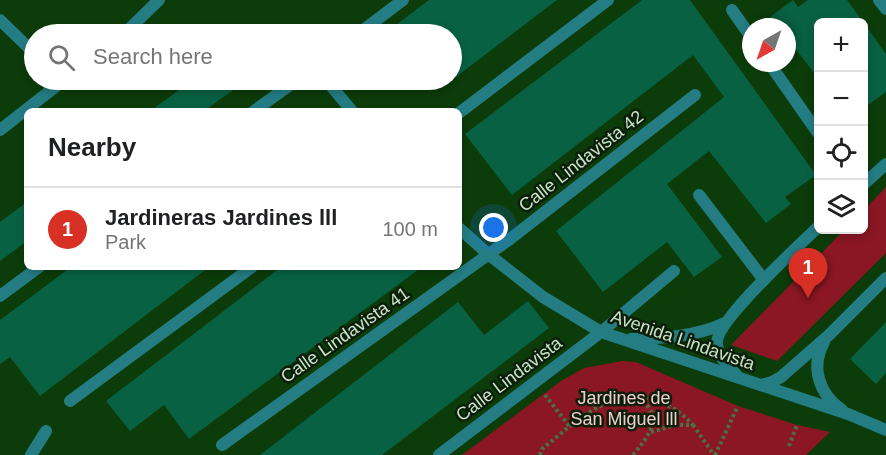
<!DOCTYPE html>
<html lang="en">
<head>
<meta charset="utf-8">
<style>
  :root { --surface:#fff; --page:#f2f2f2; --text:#202124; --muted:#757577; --line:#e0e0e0; --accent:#d93025 }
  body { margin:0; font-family:Arial,sans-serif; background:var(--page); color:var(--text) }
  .controls { position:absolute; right:18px; top:18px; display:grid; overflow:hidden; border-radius:9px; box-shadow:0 3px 9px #0003 }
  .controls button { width:54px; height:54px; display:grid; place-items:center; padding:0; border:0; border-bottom:2px solid var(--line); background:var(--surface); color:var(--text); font:30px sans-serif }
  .compass { position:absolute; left:742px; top:18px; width:54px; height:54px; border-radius:50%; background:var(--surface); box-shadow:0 3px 9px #0003; rotate:220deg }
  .you { position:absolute; left:494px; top:228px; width:21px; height:21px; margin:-15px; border:4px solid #fff; border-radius:50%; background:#1a73e8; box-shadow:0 0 0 9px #1a73e833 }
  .badge { display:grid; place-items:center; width:39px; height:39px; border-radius:50%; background:var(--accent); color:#fff; font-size:20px; font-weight:700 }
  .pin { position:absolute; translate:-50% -50px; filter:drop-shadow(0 2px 3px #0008) }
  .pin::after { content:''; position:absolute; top:32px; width:21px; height:18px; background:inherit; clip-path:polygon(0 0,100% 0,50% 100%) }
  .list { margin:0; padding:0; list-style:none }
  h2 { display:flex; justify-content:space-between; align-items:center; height:78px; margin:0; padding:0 24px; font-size:26px }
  h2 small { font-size:20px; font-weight:400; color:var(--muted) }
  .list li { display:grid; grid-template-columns:39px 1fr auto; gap:18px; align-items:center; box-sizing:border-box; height:84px; padding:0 24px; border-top:2px solid var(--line) }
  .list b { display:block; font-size:22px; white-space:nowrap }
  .list p { margin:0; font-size:20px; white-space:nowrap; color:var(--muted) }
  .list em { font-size:20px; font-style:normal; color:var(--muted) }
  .icon { flex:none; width:33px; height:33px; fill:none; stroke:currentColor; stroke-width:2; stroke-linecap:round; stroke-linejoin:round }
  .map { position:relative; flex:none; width:886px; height:455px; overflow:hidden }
  .search { position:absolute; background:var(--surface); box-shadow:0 3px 9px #0003; left:24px; top:24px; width:438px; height:66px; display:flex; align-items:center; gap:15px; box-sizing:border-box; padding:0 21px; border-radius:33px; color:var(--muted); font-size:22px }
  .panel { position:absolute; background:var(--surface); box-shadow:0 3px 9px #0003; left:24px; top:108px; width:438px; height:162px; border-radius:9px }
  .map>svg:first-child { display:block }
  .green { fill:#8a1723 }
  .building { fill:#086142 }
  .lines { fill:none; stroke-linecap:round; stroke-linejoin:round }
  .path { stroke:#497146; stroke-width:4; stroke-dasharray:3 3; stroke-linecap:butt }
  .minor { stroke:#247d83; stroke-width:12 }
  .labels { text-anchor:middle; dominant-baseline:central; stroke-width:5; stroke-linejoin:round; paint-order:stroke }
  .street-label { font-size:18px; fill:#cae3c7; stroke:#0b1e09 }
  .park-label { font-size:18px; fill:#f1cfcc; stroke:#0b1e09 }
</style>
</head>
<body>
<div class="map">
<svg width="886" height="455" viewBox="0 0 886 455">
  <rect width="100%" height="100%" fill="#0c3c09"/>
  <g class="green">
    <polygon points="886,187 886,253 777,361 731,345 844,230 864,230 864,210"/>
    <polygon points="622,361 636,362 738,406 797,425 830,432 806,455 462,455 561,381 584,368"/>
  </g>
  <g class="building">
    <polygon points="429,0 557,0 452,80 452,34 384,34"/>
    <polygon points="642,0 690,0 816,175 785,197 791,204 766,223 709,151 667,184 722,257 694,277 667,242 603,292 556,231 724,97 693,55 512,195 465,134"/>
    <polygon points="793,0 798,7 808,0 847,0 863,22 819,22 819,79 787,38 787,27 778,27 770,17"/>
    <polygon points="864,23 886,54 886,92 864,108"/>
    <polygon points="193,80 247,80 204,111 150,111"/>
    <polygon points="27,202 27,241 0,261 0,222"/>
    <polygon points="71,267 209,267 40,396 10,357 0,364 0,320"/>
    <polygon points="281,267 422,267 189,439 164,405 130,431 106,401"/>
    <polygon points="528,301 549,328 382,455 260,455 458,302 484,335"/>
    <polygon points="886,322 886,373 876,384 850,359"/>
  </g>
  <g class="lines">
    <g class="path">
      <polyline points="545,395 570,427"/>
      <polyline points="693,425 714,455"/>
      <polyline points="789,446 797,425"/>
      <path d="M 540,455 L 542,449 C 570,427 601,394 640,398"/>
      <path d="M 633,455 C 648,436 665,419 640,398 C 664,401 677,408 693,425 L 676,425 L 651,432"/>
      <polyline points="715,455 738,406"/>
    </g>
    <g class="minor">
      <polyline points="879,0 886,9"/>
      <polyline points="732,10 751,37"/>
      <polyline points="0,20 34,53"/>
      <polyline points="124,34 159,0"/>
      <polyline points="358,34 403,0"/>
      <polyline points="769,63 818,133"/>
      <polyline points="326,80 352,111"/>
      <polyline points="254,111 297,80"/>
      <polyline points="459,113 608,0"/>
      <polyline points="0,130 64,80"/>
      <polyline points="864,184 886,164"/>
      <polyline points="699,195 764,280"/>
      <polyline points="459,228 488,254 543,297 601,332 848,414 886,430"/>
      <polyline points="0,296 39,267"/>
      <path d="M 631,339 C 663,338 695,337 725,323"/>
      <path d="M 824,342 C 810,367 819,394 842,410"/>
      <path d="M 739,378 C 731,368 718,358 717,344 C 714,322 800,245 818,227"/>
      <polyline points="761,385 772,382 781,377 829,335 886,278"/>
      <polyline points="70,401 252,267"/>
      <polyline points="222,445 510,239 695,95"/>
      <polyline points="31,455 46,431"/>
      <polyline points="439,455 601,332 674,271"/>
    </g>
  </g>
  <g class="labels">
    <g class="street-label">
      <text transform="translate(581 161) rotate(-38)">Calle Lindavista 42</text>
      <text transform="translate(345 335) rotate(-35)">Calle Lindavista 41</text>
      <text transform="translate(683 340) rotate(19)">Avenida Lindavista</text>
      <text transform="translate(509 379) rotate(-37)">Calle Lindavista</text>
    </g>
    <g class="park-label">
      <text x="624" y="398">Jardines de<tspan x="624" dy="21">San Miguel lll</tspan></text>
    </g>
  </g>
</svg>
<div class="controls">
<button>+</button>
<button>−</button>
<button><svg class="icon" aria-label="locate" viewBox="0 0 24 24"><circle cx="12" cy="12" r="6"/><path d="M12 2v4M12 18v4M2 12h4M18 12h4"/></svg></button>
<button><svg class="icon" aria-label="layers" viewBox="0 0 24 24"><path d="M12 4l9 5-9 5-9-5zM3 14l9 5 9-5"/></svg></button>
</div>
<svg class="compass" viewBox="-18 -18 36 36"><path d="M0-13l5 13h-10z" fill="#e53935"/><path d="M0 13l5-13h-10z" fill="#757577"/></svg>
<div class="you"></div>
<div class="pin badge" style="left:808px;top:298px">1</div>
<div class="search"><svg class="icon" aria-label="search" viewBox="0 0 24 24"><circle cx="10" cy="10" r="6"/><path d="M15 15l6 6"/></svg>Search here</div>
<section class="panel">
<h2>Nearby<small></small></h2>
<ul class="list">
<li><span class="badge">1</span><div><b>Jardineras Jardines lll</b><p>Park</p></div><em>100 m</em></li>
</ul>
</section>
</div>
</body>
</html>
